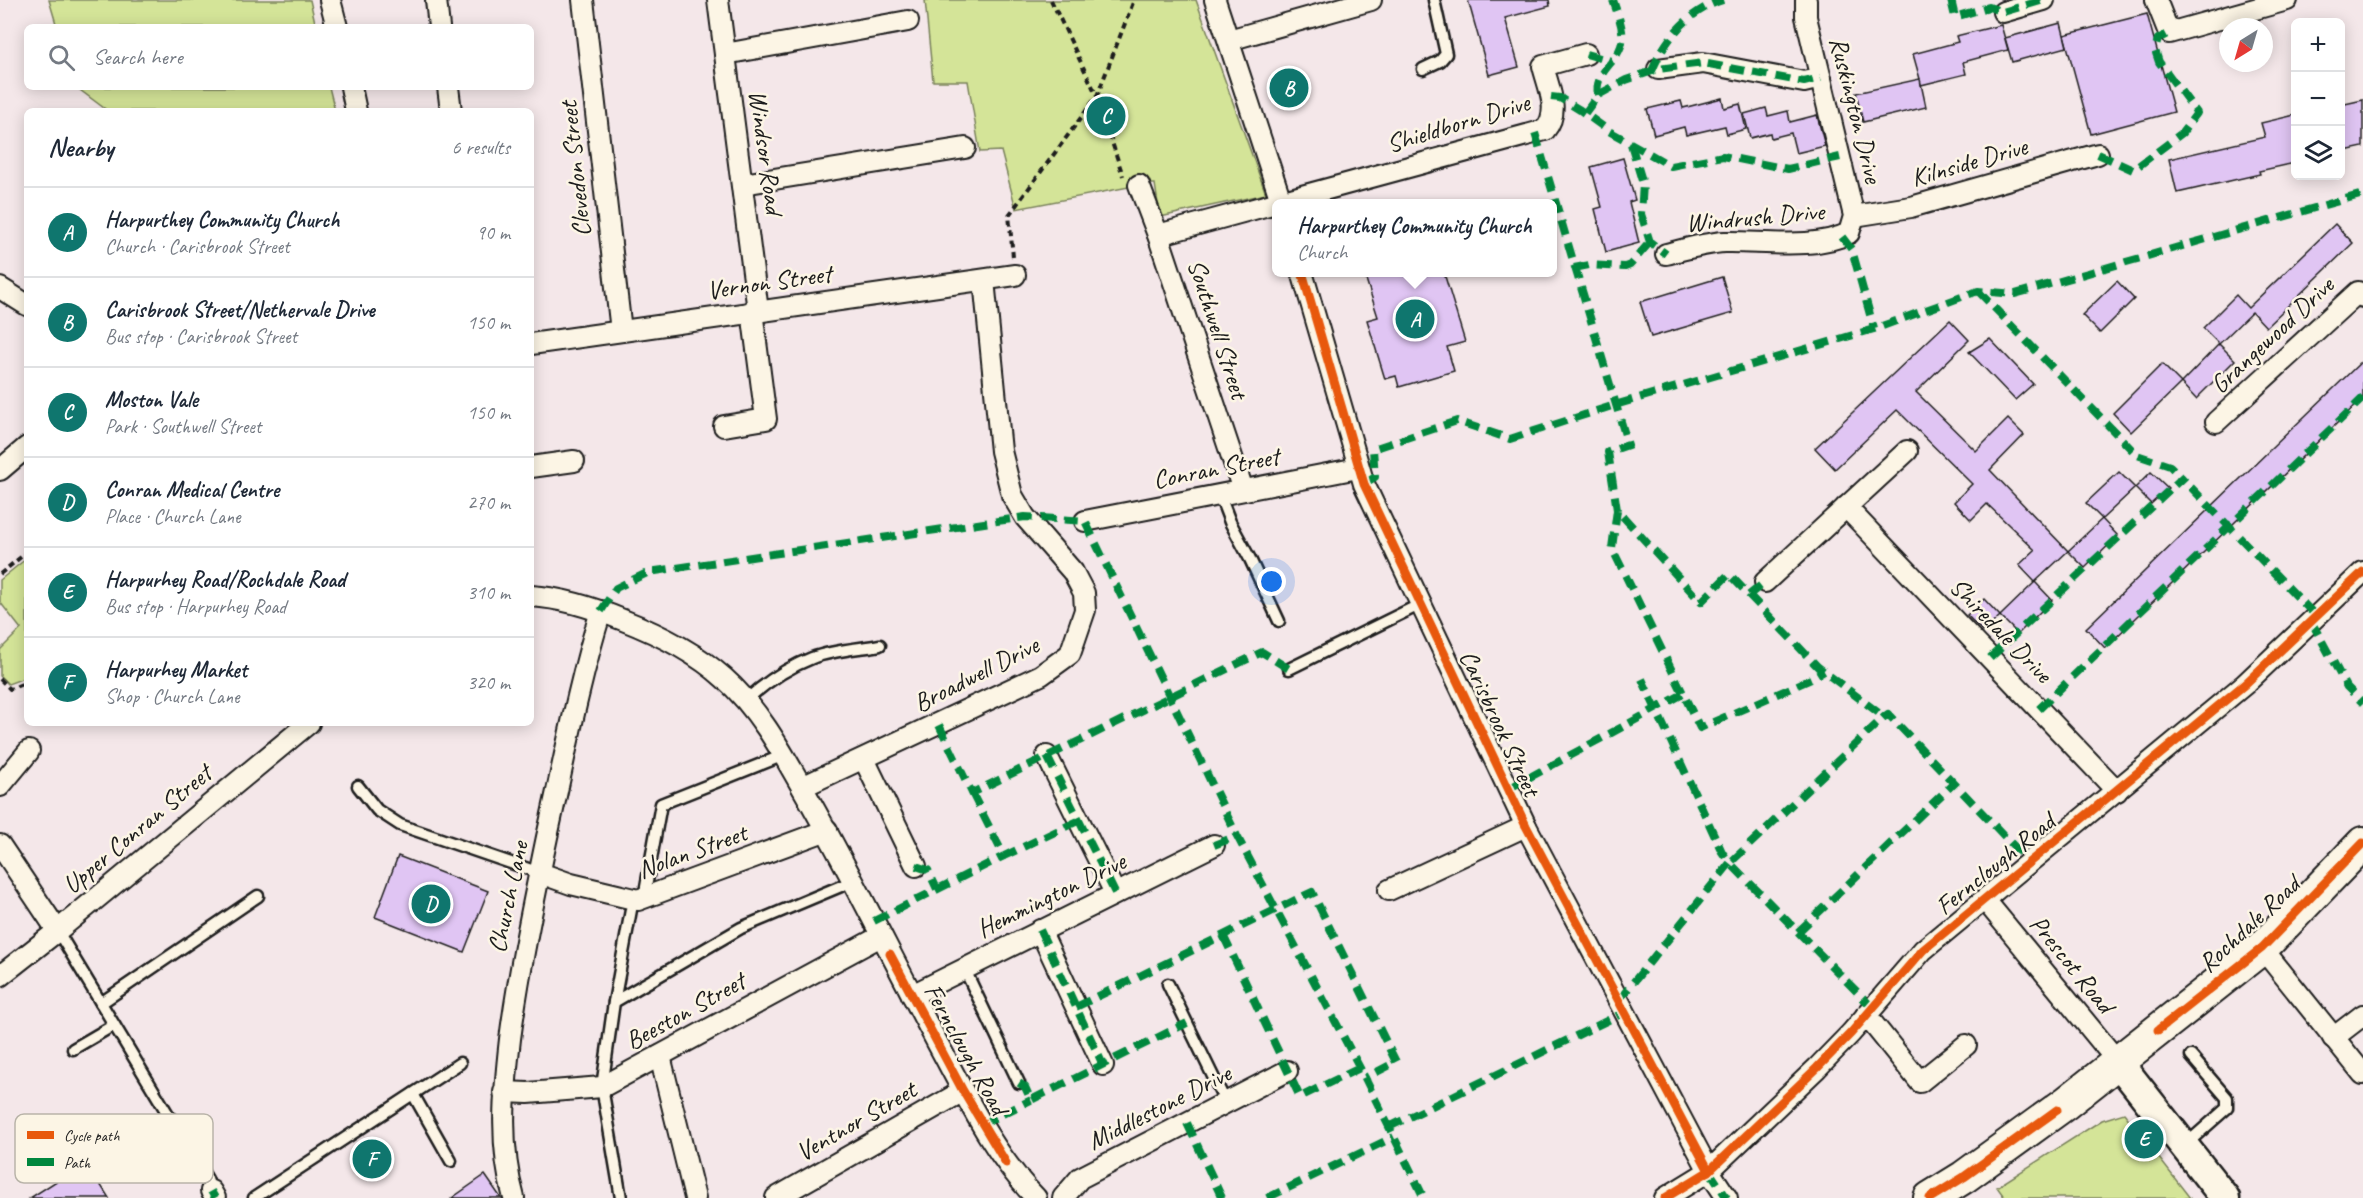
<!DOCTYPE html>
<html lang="en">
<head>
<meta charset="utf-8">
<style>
  :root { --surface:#fff; --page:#f6f6f7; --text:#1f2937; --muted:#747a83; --line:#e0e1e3; --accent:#0f766e }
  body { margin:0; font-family:Caveat,sans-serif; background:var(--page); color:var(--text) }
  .controls { position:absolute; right:18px; top:18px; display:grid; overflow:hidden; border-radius:9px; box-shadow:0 3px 15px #0003 }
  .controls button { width:54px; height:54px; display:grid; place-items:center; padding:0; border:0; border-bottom:2px solid var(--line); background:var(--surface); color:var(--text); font:30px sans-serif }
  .compass { position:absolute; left:2219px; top:18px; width:54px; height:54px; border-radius:50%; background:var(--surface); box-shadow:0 3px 15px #0003; rotate:217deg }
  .you { position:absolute; left:1272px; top:582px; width:21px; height:21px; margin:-15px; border:4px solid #fff; border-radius:50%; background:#1a73e8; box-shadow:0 0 0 9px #1a73e833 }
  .badge { display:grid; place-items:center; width:39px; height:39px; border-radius:50%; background:var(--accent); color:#fff; font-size:20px; font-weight:700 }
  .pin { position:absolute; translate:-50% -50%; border:3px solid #fff; box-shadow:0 2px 6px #0006 }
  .popup { position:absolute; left:1272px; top:199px; width:285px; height:78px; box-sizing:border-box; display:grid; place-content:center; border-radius:9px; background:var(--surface); filter:drop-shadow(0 2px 4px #0005); font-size:20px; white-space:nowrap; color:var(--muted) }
  .popup b { font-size:22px; color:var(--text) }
  .popup::after { content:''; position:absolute; left:50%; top:100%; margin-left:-12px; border:12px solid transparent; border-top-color:var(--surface) }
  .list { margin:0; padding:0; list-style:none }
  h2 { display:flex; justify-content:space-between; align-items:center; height:78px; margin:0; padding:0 24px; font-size:26px }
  h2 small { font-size:20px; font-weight:400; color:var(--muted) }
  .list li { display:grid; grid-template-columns:39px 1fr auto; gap:18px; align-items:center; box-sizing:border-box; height:90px; padding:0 24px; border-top:2px solid var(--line) }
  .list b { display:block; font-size:22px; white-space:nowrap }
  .list p { margin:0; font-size:20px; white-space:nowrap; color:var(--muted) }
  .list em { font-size:20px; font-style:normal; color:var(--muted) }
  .icon { flex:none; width:33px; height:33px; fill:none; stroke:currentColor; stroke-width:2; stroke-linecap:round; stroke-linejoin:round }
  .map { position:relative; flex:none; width:2363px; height:1198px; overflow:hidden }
  .search { position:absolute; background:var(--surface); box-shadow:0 3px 15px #0003; left:24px; top:24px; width:510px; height:66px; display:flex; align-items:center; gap:15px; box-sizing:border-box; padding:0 21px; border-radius:9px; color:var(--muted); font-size:22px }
  .panel { position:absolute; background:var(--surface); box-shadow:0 3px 15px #0003; left:24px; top:108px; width:510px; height:618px; border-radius:9px }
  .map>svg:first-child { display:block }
  .green { fill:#d4e498; stroke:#78805a; stroke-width:1.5 }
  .building { fill:#e0c5f3; stroke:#1c1c1c; stroke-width:1.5 }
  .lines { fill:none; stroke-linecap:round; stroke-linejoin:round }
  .lane-casing { stroke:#1c1c1c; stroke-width:15 }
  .street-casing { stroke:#1c1c1c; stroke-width:24 }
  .secondary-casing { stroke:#1c1c1c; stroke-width:33 }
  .primary-casing { stroke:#1c1c1c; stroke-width:36 }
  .path { stroke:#1c1c1c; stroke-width:4; stroke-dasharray:6 4.5; stroke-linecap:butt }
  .lane { stroke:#fcf5e5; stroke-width:10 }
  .street { stroke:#fcf5e5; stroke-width:20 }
  .secondary { stroke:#fcf5e5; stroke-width:28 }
  .primary { stroke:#fcf5e5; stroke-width:32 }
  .quiet { stroke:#00873e; stroke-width:8; stroke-dasharray:15 8; stroke-linecap:butt }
  .cycleway-casing { stroke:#fcf5e5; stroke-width:13 }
  .cycleway { stroke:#e8590c; stroke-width:9 }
  .labels { text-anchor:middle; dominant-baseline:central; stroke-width:5; stroke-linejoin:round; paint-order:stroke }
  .street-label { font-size:26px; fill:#1c1c1c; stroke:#fcf5e5 }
  .key { fill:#fcf5e5; stroke:#b9b4a9; stroke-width:1.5 }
  .key-label { font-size:16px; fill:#1c1c1c }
</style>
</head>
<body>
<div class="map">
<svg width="2363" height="1198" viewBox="0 0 2363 1198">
  <rect width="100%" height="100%" fill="#f4e7e9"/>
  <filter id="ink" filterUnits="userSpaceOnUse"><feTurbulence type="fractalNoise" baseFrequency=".0167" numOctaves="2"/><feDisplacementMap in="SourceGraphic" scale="12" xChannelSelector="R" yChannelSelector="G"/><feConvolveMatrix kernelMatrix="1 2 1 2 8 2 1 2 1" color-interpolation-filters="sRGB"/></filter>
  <g filter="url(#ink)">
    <g class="green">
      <polygon points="49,0 310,0 316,27 57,27"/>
      <polygon points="925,0 1196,0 1266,194 1160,217 1155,184 1144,184 1016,209 1001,151 980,152 968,81 933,81"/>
      <polygon points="76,87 329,87 335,111 108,111"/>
      <polygon points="27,558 27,677 8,684 0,676 0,650 21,629 0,602 0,580"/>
      <polygon points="2124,1113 2190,1198 2005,1198 1997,1187 2102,1120"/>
    </g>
    <g class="building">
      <polygon points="1468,0 1549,0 1550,6 1505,18 1519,67 1489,75"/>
      <polygon points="2147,14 2174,112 2091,134 2064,35"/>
      <polygon points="2061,23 2067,47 2012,62 2005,38"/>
      <polygon points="2001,25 2008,50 1963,62 1966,74 1921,85 1920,79 1926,107 1863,122 1856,93 1920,79 1913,54 1958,42 1956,36"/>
      <polygon points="1722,98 1724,108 1740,104 1746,129 1727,134 1725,126 1686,135 1684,127 1654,135 1647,109 1681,101 1683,108"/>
      <polygon points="2363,100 2363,147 2340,152 2340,105"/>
      <polygon points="1766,108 1768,116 1788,111 1790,122 1817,115 1825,146 1796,153 1791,133 1771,138 1770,133 1750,138 1744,114"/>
      <polygon points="2295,115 2295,163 2259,171 2260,174 2177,193 2169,159 2265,137 2261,123"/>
      <polygon points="1623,158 1635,200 1629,202 1639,243 1606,252 1595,209 1602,207 1591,167"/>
      <polygon points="2335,224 2353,243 2266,327 2252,312 2219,344 2203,328 2236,295 2248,308"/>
      <polygon points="1364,273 1444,273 1465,342 1447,347 1454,371 1399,387 1396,376 1385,379 1367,320 1378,317"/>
      <polygon points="1722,277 1733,313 1651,337 1640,302"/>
      <polygon points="2117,281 2134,299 2100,333 2082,315"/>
      <polygon points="1950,320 1969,340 1916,392 1976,451 2008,419 2024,435 1990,470 2068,551 2035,582 2019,565 2035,550 1987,504 1971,520 1954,502 1972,484 1897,410 1835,469 1815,448"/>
      <polygon points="1990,339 2033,384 2015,400 1969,352"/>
      <polygon points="2219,344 2235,360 2196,399 2181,383"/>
      <polygon points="2363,360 2363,398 2105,648 2086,628"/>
      <polygon points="2162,364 2181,383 2131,432 2113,413"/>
      <polygon points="2119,472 2135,488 2102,519 2086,503"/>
      <polygon points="2151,472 2168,488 2151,504 2135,488"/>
      <polygon points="2102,519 2118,536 2085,568 2068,551"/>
      <polygon points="2035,582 2052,600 2018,634 2000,616"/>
      <polygon points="1984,599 2000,616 1983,632 1967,615"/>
      <polygon points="398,856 488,891 464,952 375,917"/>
      <polygon points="86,1162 109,1198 30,1198"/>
      <polygon points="485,1175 501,1198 452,1198"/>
    </g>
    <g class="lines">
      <defs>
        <g id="lane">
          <polyline points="1423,69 1440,61 1446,54 1434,0"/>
          <polyline points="1220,496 1230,522 1250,559 1279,621"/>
          <polyline points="1289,669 1421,604"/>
          <path d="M 745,701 C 765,683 786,668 812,658 C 833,650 858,649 880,645"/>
          <polyline points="358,786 377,810 400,825 540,873"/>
          <polyline points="644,898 661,804 784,755"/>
          <polyline points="57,930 207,1179 211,1191"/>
          <polyline points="964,968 1019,1083"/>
          <polyline points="1168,984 1226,1103"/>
          <polyline points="614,1002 741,928 853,881"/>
          <polyline points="101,1003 258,896"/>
          <polyline points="73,1049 114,1025"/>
          <polyline points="413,1094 451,1161"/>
          <polyline points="2184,1146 2227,1108 2227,1098 2191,1056"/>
          <polyline points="254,1198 460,1063"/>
          <polyline points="621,1198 602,1087 614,1002 633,899"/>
        </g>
        <g id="street">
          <polyline points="330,0 337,27"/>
          <polyline points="436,0 439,27"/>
          <polyline points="583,0 621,331"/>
          <polyline points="718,0 758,311"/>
          <polyline points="1215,0 1282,204"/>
          <polyline points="2156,0 2169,33 2287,0"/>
          <polyline points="2003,12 2044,0"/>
          <polyline points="1229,40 1371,0"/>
          <polyline points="725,54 908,21"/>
          <polyline points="1658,69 1703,63 1804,82 1821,78"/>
          <polyline points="351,87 356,111"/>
          <polyline points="448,87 451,111"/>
          <polyline points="743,184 965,148"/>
          <polyline points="1139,185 1158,235 1243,490"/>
          <polyline points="1854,216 1911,207 2098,154"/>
          <path d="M 1158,235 L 1545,130 C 1561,111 1548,87 1543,66 L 1586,54"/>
          <path d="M 1666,254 C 1685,249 1705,243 1725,242 C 1761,241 1816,250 1849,233 L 1854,216 L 1806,17 L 1806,0"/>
          <polyline points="1302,272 1364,484 1526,826 1709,1171 1727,1198"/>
          <polyline points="0,288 27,305"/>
          <polyline points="531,344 1015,275"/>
          <polyline points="2216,422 2358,292 2363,297"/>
          <polyline points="724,426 766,419 752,311"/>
          <polyline points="531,467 574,461"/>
          <polyline points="0,470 27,447"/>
          <polyline points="1846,507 2117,791"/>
          <polyline points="1085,521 1358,468"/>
          <polyline points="1765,582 1907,451"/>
          <path d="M 531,596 C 562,598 594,608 623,620 C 659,634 695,652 724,678 C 758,708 781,750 803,789 C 851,873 893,960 939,1046 C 967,1098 994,1155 1036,1198"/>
          <polyline points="1047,756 1115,893"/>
          <polyline points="864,759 916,866"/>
          <polyline points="0,786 29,751"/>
          <polyline points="802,787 1041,675 1070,654 1085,610 1084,593 1073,572 1025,517 1012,495 1001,451 984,280"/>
          <polyline points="0,845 57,930"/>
          <polyline points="540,873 571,884 638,900 827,830"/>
          <polyline points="1389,890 1526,826"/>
          <polyline points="1985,900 2118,1062"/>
          <polyline points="1040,930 1103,1065"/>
          <polyline points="2262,948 2363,1074"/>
          <polyline points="0,976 51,936 309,723"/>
          <polyline points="912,995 1214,845"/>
          <polyline points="1866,1015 1920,1082 1966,1045"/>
          <polyline points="2333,1038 2363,1015"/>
          <polyline points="660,1056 695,1198"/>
          <polyline points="504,1092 528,1093 602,1087 881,936"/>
          <polyline points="211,1191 215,1198"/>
          <path d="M 514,1198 C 499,1146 504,1092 510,1039 C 519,971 533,904 547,837 C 564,761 578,685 601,611"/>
          <polyline points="776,1198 963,1091"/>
          <polyline points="1063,1198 1080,1178 1287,1071"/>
          <polyline points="1665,1198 1709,1171 1817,1068 1851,1033 1923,950 2245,684 2363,572"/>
        </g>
        <polyline id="secondary" points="2118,1062 2225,1198"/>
        <polyline id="primary" points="1930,1198 1964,1177 2066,1103 2262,948 2363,843"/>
      </defs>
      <use href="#lane" class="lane-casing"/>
      <use href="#street" class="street-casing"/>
      <use href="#secondary" class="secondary-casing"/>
      <use href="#primary" class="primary-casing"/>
      <g class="path">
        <polyline points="1051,0 1097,96 1123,176"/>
        <polyline points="1013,257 1009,215 1097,96 1134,0"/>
        <polyline points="0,574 27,552"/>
        <polyline points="0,679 10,689 27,682"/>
      </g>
      <use href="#lane" class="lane"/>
      <use href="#street" class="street"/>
      <use href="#secondary" class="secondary"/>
      <use href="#primary" class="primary"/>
      <g class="quiet">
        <polyline points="1951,0 1955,17 1989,7 2003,12 2044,0"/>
        <polyline points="1586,54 1611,61"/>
        <path d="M 1652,71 C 1665,39 1689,10 1723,0"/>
        <path d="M 1598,95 C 1594,73 1615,64 1621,46 C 1626,32 1617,13 1613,0"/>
        <polyline points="1551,97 1560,98 1580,110 1609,131 1671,166 1723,156 1788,169 1840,157"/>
        <polyline points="1585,113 1598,95 1626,80 1658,69 1703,63 1804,82 1821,78"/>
        <polyline points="1535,133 1628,445 1608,452 1617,510 1701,602 1729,574 1818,667 1884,717"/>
        <polyline points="1631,144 1643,184 1641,214 1650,242 1666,254"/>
        <polyline points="2098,154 2133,170 2182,133 2197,113 2159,62 2155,50 2158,39 2169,33"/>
        <polyline points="1842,237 1852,250 1874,329"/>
        <polyline points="1574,268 1589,265 1625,267 1630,265 1650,242"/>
        <polyline points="1978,291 2137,455 2170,466 2182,478"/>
        <polyline points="1364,484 1375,477 1373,449 1457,421 1510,439 1615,405 1874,329 1978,291 2015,294 2363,194"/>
        <polyline points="1617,510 1612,548 1700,728 1811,679 1824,671"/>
        <polyline points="1749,595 1765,582"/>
        <polyline points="601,611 616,588 649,572 1025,517 1085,521 1237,836 1360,1068 1424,1198"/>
        <polyline points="2311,621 2347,687 2363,703"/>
        <polyline points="1990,658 2182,478 2316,616"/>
        <polyline points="2039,709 2363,398"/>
        <polyline points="939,725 972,793 1262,652 1289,669"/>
        <polyline points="1047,756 1115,893"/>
        <polyline points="1508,789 1683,694"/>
        <polyline points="972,793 1004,856 1078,821"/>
        <polyline points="1214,845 1237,836"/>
        <polyline points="916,866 928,870 937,889"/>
        <polyline points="874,921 1004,856"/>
        <polyline points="1040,930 1103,1065"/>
        <polyline points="1798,932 1954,783"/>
        <polyline points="1223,935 1300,1097 1360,1068"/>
        <polyline points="1619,1000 1730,863 1722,852 1642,679"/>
        <polyline points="1076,1007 1312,892 1396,1062 1365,1078"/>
        <polyline points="1873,1008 1730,863 1884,717 1888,714 2030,863"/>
        <polyline points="1019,1083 1025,1087 1031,1100 1187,1023"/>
        <polyline points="1187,1123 1222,1198"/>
        <polyline points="982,1124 1031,1100"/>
        <polyline points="1389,1127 1625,1012"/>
        <polyline points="1709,1171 1727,1198"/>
        <polyline points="211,1191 215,1198"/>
        <polyline points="1267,1198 1394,1137"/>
      </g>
      <defs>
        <g id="cycleway">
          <polyline points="1302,272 1364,484 1526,826 1709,1171"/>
          <polyline points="890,954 963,1091 1006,1163"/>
          <polyline points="2158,1030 2262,948 2363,843"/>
          <polyline points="1665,1198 1709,1171 1817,1068 1851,1033 1923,950 2245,684 2363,572"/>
          <polyline points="1930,1198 1964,1177 2057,1110"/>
        </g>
      </defs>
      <use href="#cycleway" class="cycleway-casing"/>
      <use href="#cycleway" class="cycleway"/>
    </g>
  </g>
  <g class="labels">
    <g class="street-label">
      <text transform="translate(1856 110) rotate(76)">Ruskington Drive</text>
      <text transform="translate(1458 123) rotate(-17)">Shieldborn Drive</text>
      <text transform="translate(766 152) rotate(82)">Windsor Road</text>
      <text transform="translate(1969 162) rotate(-16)">Kilnside Drive</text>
      <text transform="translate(575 169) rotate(-96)">Clevedon Street</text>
      <text transform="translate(1755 217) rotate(-5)">Windrush Drive</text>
      <text transform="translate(769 282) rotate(-8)">Vernon Street</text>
      <text transform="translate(1218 329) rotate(72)">Southwell Street</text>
      <text transform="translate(2272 335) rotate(-43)">Grangewood Drive</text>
      <text transform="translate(1216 468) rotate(-11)">Conran Street</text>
      <text transform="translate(2001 630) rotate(46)">Shiredale Drive</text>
      <text transform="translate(976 674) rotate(-27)">Broadwell Drive</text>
      <text transform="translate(1500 723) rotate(65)">Carisbrook Street</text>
      <text transform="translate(137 829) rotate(-40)">Upper Conran Street</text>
      <text transform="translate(692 851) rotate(-20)">Nolan Street</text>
      <text transform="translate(1995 864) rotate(-39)">Fernclough Road</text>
      <text transform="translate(1051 895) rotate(-26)">Hemmington Drive</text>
      <text transform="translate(508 897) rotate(-78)">Church Lane</text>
      <text transform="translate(2249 924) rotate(-43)">Rochdale Road</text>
      <text transform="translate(2072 964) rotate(51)">Prescot Road</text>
      <text transform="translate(685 1011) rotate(-29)">Beeston Street</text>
      <text transform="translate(966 1049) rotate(61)">Fernclough Road</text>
      <text transform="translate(1159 1107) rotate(-27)">Middlestone Drive</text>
      <text transform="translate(856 1121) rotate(-30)">Ventnor Street</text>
    </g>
  </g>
  <rect x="15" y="1114" width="198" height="69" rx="9" class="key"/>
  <rect x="27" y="1131" width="27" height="8" fill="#e8590c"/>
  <rect x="27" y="1158" width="27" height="8" fill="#00873e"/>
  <g class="key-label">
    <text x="64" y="1141">Cycle path</text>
    <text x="64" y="1168">Path</text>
  </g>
</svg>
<div class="controls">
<button>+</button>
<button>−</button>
<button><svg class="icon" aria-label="layers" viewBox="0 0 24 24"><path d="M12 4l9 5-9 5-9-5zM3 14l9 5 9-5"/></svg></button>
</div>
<svg class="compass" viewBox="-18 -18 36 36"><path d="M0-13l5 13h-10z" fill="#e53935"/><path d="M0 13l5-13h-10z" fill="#747a83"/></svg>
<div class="you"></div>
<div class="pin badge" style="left:1415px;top:319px">A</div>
<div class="popup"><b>Harpurthey Community Church</b>Church</div>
<div class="pin badge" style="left:1289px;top:88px">B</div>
<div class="pin badge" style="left:1106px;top:116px">C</div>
<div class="pin badge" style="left:431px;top:904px">D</div>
<div class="pin badge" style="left:2144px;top:1139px">E</div>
<div class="pin badge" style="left:372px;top:1159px">F</div>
<div class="search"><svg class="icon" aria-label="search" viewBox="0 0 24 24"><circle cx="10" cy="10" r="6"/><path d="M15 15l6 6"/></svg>Search here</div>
<section class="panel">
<h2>Nearby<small>6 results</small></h2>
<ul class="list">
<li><span class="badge">A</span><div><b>Harpurthey Community Church</b><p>Church · Carisbrook Street</p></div><em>90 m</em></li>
<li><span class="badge">B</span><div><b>Carisbrook Street/Nethervale Drive</b><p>Bus stop · Carisbrook Street</p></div><em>150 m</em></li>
<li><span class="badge">C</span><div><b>Moston Vale</b><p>Park · Southwell Street</p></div><em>150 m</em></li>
<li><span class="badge">D</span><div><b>Conran Medical Centre</b><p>Place · Church Lane</p></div><em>270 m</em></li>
<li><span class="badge">E</span><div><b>Harpurhey Road/Rochdale Road</b><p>Bus stop · Harpurhey Road</p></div><em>310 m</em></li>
<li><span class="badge">F</span><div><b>Harpurhey Market</b><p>Shop · Church Lane</p></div><em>320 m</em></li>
</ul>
</section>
</div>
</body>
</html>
